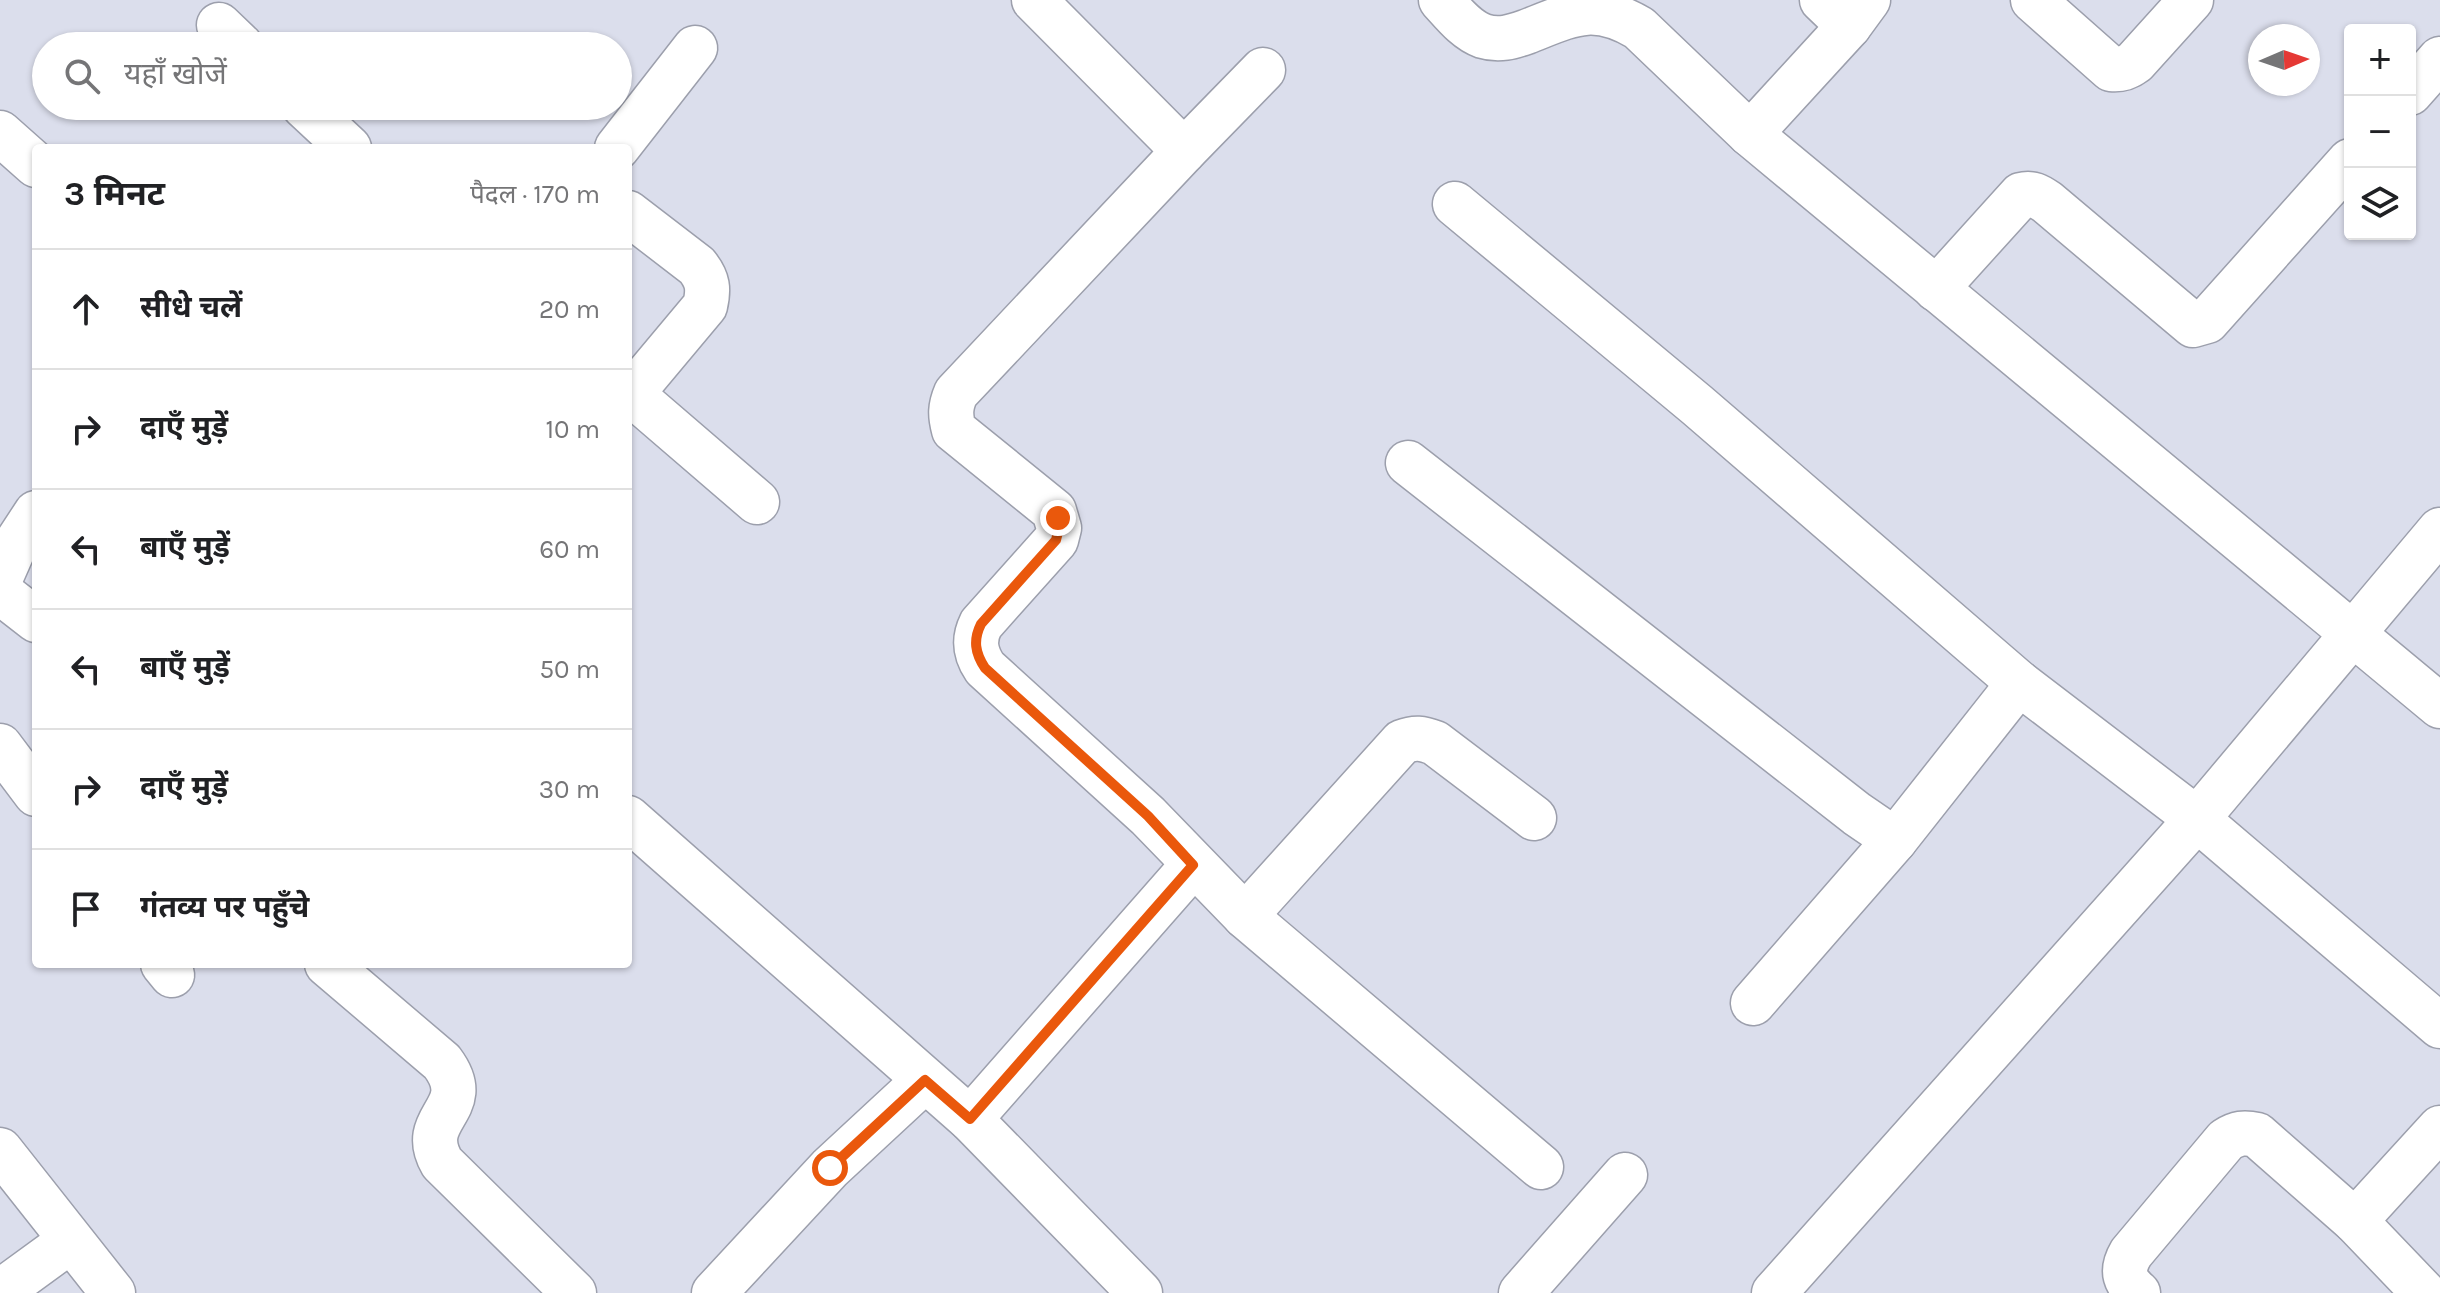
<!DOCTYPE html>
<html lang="hi">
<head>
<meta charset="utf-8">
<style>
  :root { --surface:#fff; --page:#f6f6f6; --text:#202124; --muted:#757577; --line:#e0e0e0 }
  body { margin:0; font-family:Karla,"Noto Sans Devanagari",sans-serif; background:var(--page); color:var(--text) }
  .controls { position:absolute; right:24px; top:24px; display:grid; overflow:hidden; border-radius:8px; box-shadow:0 2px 6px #0004 }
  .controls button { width:72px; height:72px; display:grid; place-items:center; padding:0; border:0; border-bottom:2px solid var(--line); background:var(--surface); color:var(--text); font:40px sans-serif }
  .compass { position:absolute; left:2248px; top:24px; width:72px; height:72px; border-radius:50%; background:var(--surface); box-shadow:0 2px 6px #0004; rotate:88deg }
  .stop { position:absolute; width:24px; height:24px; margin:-18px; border:6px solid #ea580c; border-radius:50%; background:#fff }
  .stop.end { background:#ea580c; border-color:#fff; box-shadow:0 2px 8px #0008 }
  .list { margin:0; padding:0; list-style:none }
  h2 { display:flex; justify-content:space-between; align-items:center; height:104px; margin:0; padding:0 32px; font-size:34px }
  h2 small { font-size:26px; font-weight:400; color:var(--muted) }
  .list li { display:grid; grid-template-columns:52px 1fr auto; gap:24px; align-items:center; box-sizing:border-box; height:120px; padding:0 32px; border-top:2px solid var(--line) }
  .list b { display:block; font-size:30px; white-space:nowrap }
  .list em { font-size:26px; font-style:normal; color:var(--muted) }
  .icon { flex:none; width:44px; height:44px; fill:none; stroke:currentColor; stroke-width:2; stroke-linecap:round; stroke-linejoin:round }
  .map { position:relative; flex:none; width:2440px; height:1293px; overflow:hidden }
  .search { position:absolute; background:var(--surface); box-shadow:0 2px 6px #0004; left:32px; top:32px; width:600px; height:88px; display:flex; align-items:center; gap:20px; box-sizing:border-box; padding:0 28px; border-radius:44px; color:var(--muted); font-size:30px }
  .panel { position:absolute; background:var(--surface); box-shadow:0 2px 6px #0004; left:32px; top:144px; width:600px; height:824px; border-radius:8px }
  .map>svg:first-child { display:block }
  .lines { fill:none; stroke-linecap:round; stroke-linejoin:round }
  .minor-casing { stroke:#9c9fac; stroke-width:47 }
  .minor { stroke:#fff; stroke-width:44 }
  .route { stroke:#ea580c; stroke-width:10 }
</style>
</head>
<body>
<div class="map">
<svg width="2440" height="1293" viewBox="0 0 2440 1293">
  <rect width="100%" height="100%" fill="#dbdeec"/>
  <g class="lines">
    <defs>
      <g id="minor">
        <polyline points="1034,0 1184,151"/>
        <path d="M 1441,0 C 1453,13 1466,30 1483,36 C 1499,41 1512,37 1526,32 C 1572,14 1593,1 1639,28 L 1750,134 L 2440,706"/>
        <polyline points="1822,0 1849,26"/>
        <path d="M 2033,0 L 2111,69 C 2121,70 2127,68 2135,62 L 2191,0"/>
        <polyline points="219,25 241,46"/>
        <path d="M 1263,70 L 1184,151 L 956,393 C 950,407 950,415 954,430 L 1054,511 L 1059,528 L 1056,540 L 981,624 C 973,640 975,653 985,668 L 1148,816 L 1245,916 L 1541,1167"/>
        <polyline points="2410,93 2440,59"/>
        <polyline points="304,106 349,148"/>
        <polyline points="0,133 36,165"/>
        <polyline points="1750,134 1849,26 1868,0"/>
        <polyline points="617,148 695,48"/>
        <polyline points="1455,204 1697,405 2019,683 2197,819 2440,1026"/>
        <path d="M 628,213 L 697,266 C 708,280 709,289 705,306 L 628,398"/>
        <path d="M 1936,289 L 2021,195 C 2032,192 2038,196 2047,202 L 2193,325 L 2207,321 L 2350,161"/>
        <polyline points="628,391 757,502"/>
        <polyline points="1408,463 1857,814 1895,840"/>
        <polyline points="0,579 15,545 36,513"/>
        <polyline points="0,592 36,620"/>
        <polyline points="0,746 36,794"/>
        <polyline points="628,818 970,1119 1140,1293"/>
        <path d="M 1245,916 L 1402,742 C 1415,737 1422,738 1435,743 L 1534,818"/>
        <polyline points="163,964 172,975"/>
        <path d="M 327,964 L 442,1062 C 478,1110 415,1116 442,1163 L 574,1293"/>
        <polyline points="1753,1003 1895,840 2019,683"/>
        <polyline points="970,1119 1193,865"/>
        <polyline points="0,1150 113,1293"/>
        <polyline points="2355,1221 2424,1293"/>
        <polyline points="0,1292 70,1241"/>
        <polyline points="714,1293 830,1168 925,1080"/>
        <polyline points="1521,1293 1625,1175"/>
        <polyline points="1774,1293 2197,819 2440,530"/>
        <path d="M 2138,1293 C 2124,1281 2121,1270 2131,1253 L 2226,1140 C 2237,1133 2244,1132 2257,1135 L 2355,1221 L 2440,1128"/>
      </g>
    </defs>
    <use href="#minor" class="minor-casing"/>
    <use href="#minor" class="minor"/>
  </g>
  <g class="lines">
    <path class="route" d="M 830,1168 L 925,1080 L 970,1119 L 1193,865 L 1148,816 L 985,668 C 975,653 973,640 981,624 L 1056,540 L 1059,528 L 1058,518"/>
  </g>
</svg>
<div class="controls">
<button>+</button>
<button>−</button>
<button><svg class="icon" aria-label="layers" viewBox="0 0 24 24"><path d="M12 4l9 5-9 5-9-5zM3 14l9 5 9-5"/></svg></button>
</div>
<svg class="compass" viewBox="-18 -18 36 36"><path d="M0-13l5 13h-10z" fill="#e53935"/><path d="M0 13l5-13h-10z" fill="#757577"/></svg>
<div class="stop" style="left:830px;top:1168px"></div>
<div class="stop end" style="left:1058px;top:518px"></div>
<div class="search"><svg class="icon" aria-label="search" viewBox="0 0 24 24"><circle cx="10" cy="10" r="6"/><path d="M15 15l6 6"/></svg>यहाँ खोजें</div>
<section class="panel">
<h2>3 मिनट<small>पैदल · 170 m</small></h2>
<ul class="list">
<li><svg class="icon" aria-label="ahead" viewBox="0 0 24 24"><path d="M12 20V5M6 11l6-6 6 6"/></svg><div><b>सीधे चलें</b></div><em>20 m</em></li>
<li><svg class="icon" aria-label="right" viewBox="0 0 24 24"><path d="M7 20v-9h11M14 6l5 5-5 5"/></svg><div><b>दाएँ मुड़ें</b></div><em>10 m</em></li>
<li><svg class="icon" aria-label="left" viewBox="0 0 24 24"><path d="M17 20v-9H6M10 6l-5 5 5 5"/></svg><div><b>बाएँ मुड़ें</b></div><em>60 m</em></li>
<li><svg class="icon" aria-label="left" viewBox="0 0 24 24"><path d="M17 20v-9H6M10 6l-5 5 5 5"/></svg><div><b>बाएँ मुड़ें</b></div><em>50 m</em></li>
<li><svg class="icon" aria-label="right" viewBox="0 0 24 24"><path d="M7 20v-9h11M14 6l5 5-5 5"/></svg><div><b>दाएँ मुड़ें</b></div><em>30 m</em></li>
<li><svg class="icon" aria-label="arrive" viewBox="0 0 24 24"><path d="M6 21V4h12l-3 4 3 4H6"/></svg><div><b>गंतव्य पर पहुँचे</b></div></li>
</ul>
</section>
</div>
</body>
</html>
